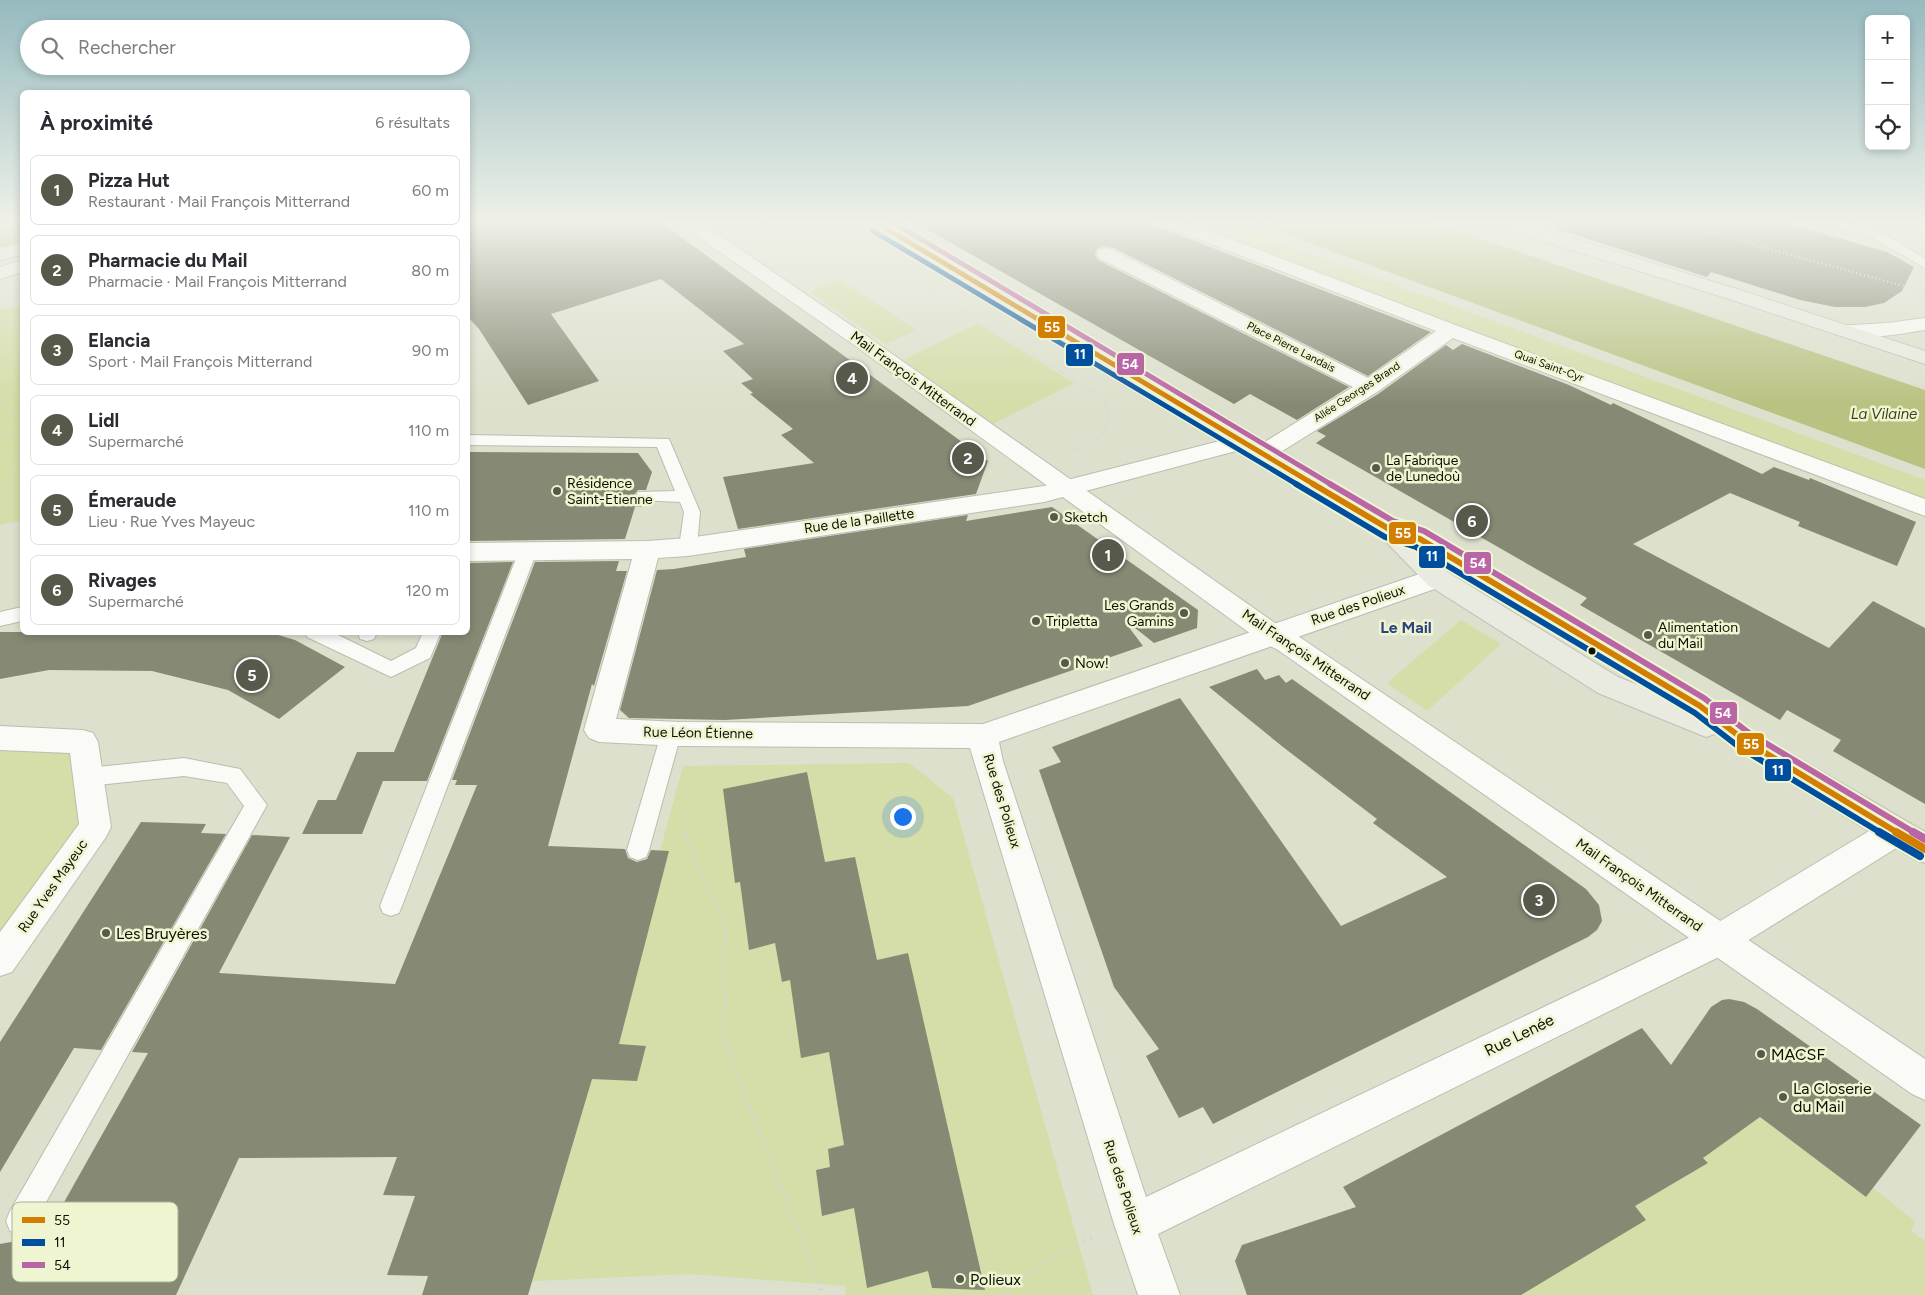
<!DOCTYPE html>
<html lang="fr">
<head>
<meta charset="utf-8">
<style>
  :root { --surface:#fff; --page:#f7f7f7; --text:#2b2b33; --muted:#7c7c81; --line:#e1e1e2; --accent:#57594b }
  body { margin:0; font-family:Figtree,sans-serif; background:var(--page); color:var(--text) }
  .controls { position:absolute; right:15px; top:15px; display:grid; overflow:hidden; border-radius:8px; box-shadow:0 2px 8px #0003 }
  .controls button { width:45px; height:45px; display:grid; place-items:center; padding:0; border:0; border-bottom:1px solid var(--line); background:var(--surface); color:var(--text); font:25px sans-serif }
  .you { position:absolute; left:902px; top:816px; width:18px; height:18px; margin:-12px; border:4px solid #fff; border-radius:50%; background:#1a73e8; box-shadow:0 0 0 8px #1a73e833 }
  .badge { display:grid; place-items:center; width:32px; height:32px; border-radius:50%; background:var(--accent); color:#fff; font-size:16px; font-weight:700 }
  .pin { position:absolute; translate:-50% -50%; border:2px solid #fff; box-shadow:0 1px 5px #0006 }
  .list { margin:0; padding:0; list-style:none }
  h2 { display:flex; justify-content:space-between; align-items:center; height:65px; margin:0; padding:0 20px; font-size:21px }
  h2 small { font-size:16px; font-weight:400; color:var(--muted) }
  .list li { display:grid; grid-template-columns:32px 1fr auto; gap:15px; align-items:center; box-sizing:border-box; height:70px; margin:0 10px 10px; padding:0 10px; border:1px solid var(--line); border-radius:8px }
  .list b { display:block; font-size:19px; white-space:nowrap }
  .list p { margin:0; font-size:16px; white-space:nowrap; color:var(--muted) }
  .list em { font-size:16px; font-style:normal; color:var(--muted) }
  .icon { flex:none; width:28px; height:28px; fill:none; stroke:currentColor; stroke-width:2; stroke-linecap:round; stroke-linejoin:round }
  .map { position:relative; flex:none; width:1925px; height:1295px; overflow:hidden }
  .search { position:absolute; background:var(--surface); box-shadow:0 2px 8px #0003; left:20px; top:20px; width:450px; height:55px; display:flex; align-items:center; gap:12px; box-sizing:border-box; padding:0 18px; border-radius:28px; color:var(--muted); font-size:19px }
  .panel { position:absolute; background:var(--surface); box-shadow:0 2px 8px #0003; left:20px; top:90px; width:450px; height:545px; border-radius:8px }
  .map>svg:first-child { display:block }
  .green { fill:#d5dda8 }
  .water { fill:#bac282 }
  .building { fill:#868a74 }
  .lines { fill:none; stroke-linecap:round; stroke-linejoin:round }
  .service-casing { stroke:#bbbeaf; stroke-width:2 }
  .pedestrian-casing { stroke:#bbbeaf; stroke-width:2 }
  .minor-casing { stroke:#bbbeaf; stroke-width:2 }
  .secondary-casing { stroke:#bbbeaf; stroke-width:2 }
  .primary-casing { stroke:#bec0b6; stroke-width:2 }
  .path-far2 { stroke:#d6d7d1; stroke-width:2.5; stroke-dasharray:1 3; stroke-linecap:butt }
  .path-far1 { stroke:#d6d7d1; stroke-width:3; stroke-dasharray:1 4; stroke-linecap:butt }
  .path { stroke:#d6d7d1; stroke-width:4.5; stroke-dasharray:2 5; stroke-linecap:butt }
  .service { fill:#fafaf7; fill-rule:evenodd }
  .pedestrian { fill:#fafaf7; fill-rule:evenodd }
  .minor { fill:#fafaf7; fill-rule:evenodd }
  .secondary { fill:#f1f2eb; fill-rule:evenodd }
  .primary { fill:#e9eae0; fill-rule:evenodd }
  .bus-1-far2-casing { stroke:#eff5d1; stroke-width:8 }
  .bus-1-far1-casing { stroke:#eff5d1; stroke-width:10 }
  .bus-1-casing { stroke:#eff5d1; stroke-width:12 }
  .bus-2-far2-casing { stroke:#eff5d1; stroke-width:8 }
  .bus-2-far1-casing { stroke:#eff5d1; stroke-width:10 }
  .bus-2-casing { stroke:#eff5d1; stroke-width:12 }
  .bus-3-far2-casing { stroke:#eff5d1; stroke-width:8 }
  .bus-3-far1-casing { stroke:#eff5d1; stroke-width:10 }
  .bus-3-casing { stroke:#eff5d1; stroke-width:12 }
  .bus-1-far2 { stroke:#d17e01; stroke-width:5 }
  .bus-1-far1 { stroke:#d17e01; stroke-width:6 }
  .bus-1 { stroke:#d17e01; stroke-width:8 }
  .bus-2-far2 { stroke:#004f9e; stroke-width:5 }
  .bus-2-far1 { stroke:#004f9e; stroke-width:6 }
  .bus-2 { stroke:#004f9e; stroke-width:8 }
  .bus-3-far2 { stroke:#ba65a5; stroke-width:5 }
  .bus-3-far1 { stroke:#ba65a5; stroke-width:6 }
  .bus-3 { stroke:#ba65a5; stroke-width:8 }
  .poi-dot { fill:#57594b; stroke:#eff5d1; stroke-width:2 }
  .bus-dot { fill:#0f1005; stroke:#eff5d1; stroke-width:2 }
  .labels { text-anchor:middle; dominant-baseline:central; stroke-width:5; stroke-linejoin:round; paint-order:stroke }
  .far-street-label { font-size:11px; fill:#0f1005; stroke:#eff5d1 }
  .street-label { font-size:14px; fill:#0f1005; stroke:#eff5d1 }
  .poi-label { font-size:14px; fill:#0f1005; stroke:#eff5d1; text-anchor:start }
  .water-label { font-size:15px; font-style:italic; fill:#3b3f1b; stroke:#eff5d1 }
  .quarter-label { font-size:16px; font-weight:bold; fill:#2d457e; stroke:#eff5d1 }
  .near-poi-label { font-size:16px; fill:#0f1005; stroke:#eff5d1; text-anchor:start }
  .near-street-label { font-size:16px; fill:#0f1005; stroke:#eff5d1 }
  .key { fill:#eff5d1; stroke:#acb094; stroke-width:1 }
  .key-label { font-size:14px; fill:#0f1005 }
  .line-badge { stroke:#eff5d1; stroke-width:2 }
  .badge-label { font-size:14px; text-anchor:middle; font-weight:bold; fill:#fff }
</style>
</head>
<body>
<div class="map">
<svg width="1925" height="1295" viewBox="0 0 1925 1295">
  <rect width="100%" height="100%" fill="#dce0cc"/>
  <g class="green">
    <polygon points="1179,223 1228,223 1925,480 1925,512"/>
    <polygon points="839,279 916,330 886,344 810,292"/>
    <polygon points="22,304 22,520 0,525 0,311"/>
    <polygon points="978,323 1074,383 993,424 903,360"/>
    <polygon points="1461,620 1501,644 1427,711 1387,683"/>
    <polygon points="0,738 83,742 95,827 0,960"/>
    <polygon points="909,763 953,798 1093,1295 845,1295 846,1286 690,1274 532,1281 586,1100 566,1099 619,1044 664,869 660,851 683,766"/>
    <polygon points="1760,1117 1866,1197 1873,1188 1915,1221 1911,1231 1925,1241 1925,1295 1521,1295 1625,1194 1668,1187 1708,1163 1697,1151"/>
  </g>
  <g class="water">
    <polygon points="0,223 22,223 22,243 0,250"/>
    <polygon points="1255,223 1434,223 1925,390 1925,469"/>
  </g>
  <g class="building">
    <polygon points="468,223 662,223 988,461 976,494 738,529 723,477 814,463 781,435 793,429 750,394 753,393 741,383 753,379 723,351 744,344 661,279 551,314 599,381 528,405 479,329 468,317"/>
    <polygon points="916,223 1148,223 1431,332 1368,376 1114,248 1105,246 1097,249 1095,255 1098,260 1349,387 1297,420 1250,394 1234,404"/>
    <polygon points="1558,223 1786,223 1887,252 1914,267 1902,291 1884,303 1865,307 1835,307 1800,300 1711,272 1707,277 1557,229"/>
    <polygon points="1462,344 1569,385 1611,405 1613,403 1762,474 1774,467 1809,480 1810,478 1916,522 1897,566 1798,526 1800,522 1730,493 1633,544 1829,648 1873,601 1925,628 1925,804 1833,751 1841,740 1787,710 1780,720 1580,605 1587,598 1316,443 1326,436 1317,431 1378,394 1446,345 1453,350"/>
    <polygon points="468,452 638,453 652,472 646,490 638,490 634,495 636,501 643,502 641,507 635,507 625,539 468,541"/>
    <polygon points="1052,507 1198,610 1197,628 1154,643 1130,624 1128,626 1143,646 968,706 725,720 629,718 620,710 657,570 674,569 746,557 744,549 968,515 966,521"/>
    <polygon points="619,561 616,571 627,571 594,686 592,684 548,846 625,849 628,858 637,862 647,859 651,850 669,851 619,1044 646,1046 637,1081 592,1079 528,1295 422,1295 428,1276 387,1275 415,1196 383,1195 397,1157 239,1158 176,1295 0,1295 0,1244 45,1236 148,1053 132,1052 252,835 290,837 219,973 395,984 477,785 455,785 457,780 452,780 535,562"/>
    <polygon points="513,562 427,781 383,781 362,834 302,834 318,800 336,800 357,752 394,752 443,632 468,632 468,563"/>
    <polygon points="0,632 268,632 295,640 345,667 279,719 228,690 152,671 49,670 0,679"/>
    <polygon points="1257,669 1265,680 1279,675 1286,683 1292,679 1586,889 1599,905 1602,921 1597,930 1588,937 1213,1124 1203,1107 1179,1118 1146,1056 1159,1049 1114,987 1039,770 1061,762 1052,747 1180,698 1341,926 1447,877 1373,823 1377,819 1283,747 1209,687"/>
    <polygon points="807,772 825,862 855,857 877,960 908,953 985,1290 932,1288 928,1271 867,1288 854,1208 822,1216 816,1170 830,1167 828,1149 844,1145 829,1052 801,1058 790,980 782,982 775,943 749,950 740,882 735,883 723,789"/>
    <polygon points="141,822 206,824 201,833 226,834 101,1050 74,1048 0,1172 0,1042"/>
    <polygon points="1729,999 1744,1002 1757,1009 1921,1125 1866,1197 1760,1117 1703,1158 1708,1163 1635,1206 1646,1220 1521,1295 1247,1295 1235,1261 1242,1245 1356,1207 1343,1187 1642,1028 1671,1065 1711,1007 1722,1000"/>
  </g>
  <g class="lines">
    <defs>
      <g id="service">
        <path d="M 1835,223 C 1869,221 1897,241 1925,259 L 1925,268 L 1870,236 L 1837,226 Z"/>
        <polygon points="468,435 669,439 700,512 697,547 694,551 688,553 682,551 679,547 684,512 680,502 638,500 636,496 638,492 675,491 657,447 468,445"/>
        <polygon points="528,545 534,547 537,551 402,906 399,913 391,916 383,913 380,906 519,551 522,547"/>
        <polygon points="22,607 22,621 0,626 0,612"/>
        <polygon points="305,632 332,632 391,661 416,648 423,632 441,632 430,658 391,677 307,637"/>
        <polygon points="358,632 377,632 374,639 367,641 360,639"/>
        <polygon points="671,726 678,728 681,734 649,850 646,857 638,860 630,857 627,850 661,734 664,728"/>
        <polygon points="184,758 240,769 267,805 30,1231 20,1235 10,1231 6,1221 10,1211 244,806 227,783 184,776 88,786 81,783 78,777 81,771 88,768"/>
      </g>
      <g id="pedestrian">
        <polygon points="681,223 702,223 868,337 1282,628 1298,636 1925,1059 1925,1100 1912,1094 1278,650 1262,642 854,345 684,227"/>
        <polygon points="1164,223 1189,223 1458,326 1925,499 1925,516 1453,338 1377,392 1271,458 1263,460 1255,458 1251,453 1255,448 1353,387 1099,258 1097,254 1099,250 1106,248 1113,250 1368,378 1436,331 1167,227"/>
      </g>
      <g id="minor">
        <path d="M 1925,318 L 1925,330 C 1898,334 1865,341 1838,334 L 1835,330 L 1838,326 L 1887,323 Z"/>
        <polygon points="1243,435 1251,437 1254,442 1251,447 1044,502 688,556 658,558 616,719 679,722 983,724 1428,571 1437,569 1446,571 1450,578 1446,585 999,742 1003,761 1146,1197 1707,929 1884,822 1895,818 1906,822 1911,832 1906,842 1731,951 1158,1234 1180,1295 1138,1295 1114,1224 970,748 679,746 599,742 589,738 584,730 632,559 468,561 468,543 647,541 688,538 1044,486"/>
        <polygon points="0,726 83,730 93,733 98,742 111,827 106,837 12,972 0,976 0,932 79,824 70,753 0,750"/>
      </g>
      <polygon id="secondary" points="22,260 22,272 0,279 0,267"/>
      <g id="primary">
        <path d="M 868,223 L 889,223 L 1398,523 L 1429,533 L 1710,698 L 1754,732 L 1925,832 L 1925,863 L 1914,859 L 1734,748 L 1715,734 L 1706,737 L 1696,733 L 1598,693 L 1428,585 L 1388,544 L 1385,537 L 871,227 ZM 1432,558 L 1651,690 L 1618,677 L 1446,571 Z"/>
        <polygon points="1495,223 1522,223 1740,290 1925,351 1925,364 1726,298 1498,227"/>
        <polygon points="22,244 22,255 0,260 0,248"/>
      </g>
    </defs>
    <use href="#service" class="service-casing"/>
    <use href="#pedestrian" class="pedestrian-casing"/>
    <use href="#minor" class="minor-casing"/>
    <use href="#secondary" class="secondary-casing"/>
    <use href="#primary" class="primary-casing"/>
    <g class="path-far2">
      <polyline points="819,223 859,247"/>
      <polyline points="1436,223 1478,237"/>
      <polyline points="1675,223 1925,292"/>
      <path d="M 903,274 L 1105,399 C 1115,435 1097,440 1069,452"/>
      <polyline points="0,326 22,319"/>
      <polyline points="1915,385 1925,389"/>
      <polyline points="0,393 8,413 22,412"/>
      <polyline points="0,436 22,428"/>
      <polyline points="10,485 22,441"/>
    </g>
    <g class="path-far1">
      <polyline points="0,514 3,513 11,484"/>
      <polyline points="685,808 686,833"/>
    </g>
    <g class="path">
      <polyline points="686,832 686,839 725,923 725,1043 823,1295"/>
      <polyline points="1003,1295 1015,1280 1078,1243 1096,1237"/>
    </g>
    <use href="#service" class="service"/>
    <use href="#pedestrian" class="pedestrian"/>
    <use href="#minor" class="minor"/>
    <use href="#secondary" class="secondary"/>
    <use href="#primary" class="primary"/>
    <defs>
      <polyline id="bus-1-far2" points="877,223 1315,485"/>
      <polyline id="bus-1-far1" points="1313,484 1389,529 1420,539 1700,706 1744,740 1898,833"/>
      <polyline id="bus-1" points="1896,832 1925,849"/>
      <polyline id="bus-2-far2" points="873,231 1298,485"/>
      <polyline id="bus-2-far1" points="1296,484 1385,537 1416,547 1695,713 1739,747 1881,833"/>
      <polyline id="bus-2" points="1879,832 1920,856"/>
      <polyline id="bus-3-far2" points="894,223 1332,485"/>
      <polyline id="bus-3-far1" points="1330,484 1393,521 1424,531 1704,698 1749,733 1915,833"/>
      <polyline id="bus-3" points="1913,832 1925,839"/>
    </defs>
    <use href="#bus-1-far2" class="bus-1-far2-casing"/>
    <use href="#bus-1-far1" class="bus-1-far1-casing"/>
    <use href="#bus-1" class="bus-1-casing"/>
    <use href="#bus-2-far2" class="bus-2-far2-casing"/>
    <use href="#bus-2-far1" class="bus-2-far1-casing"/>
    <use href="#bus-2" class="bus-2-casing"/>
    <use href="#bus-3-far2" class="bus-3-far2-casing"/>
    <use href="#bus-3-far1" class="bus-3-far1-casing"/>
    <use href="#bus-3" class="bus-3-casing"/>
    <use href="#bus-1-far2" class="bus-1-far2"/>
    <use href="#bus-1-far1" class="bus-1-far1"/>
    <use href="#bus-1" class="bus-1"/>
    <use href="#bus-2-far2" class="bus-2-far2"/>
    <use href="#bus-2-far1" class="bus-2-far1"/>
    <use href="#bus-2" class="bus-2"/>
    <use href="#bus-3-far2" class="bus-3-far2"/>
    <use href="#bus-3-far1" class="bus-3-far1"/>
    <use href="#bus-3" class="bus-3"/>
  </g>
  <linearGradient id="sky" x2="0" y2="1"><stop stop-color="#95babf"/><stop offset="0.55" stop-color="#eff1e8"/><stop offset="1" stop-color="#eff1e8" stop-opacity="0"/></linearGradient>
  <rect width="1925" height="404" fill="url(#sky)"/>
  <g class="poi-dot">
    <circle cx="1376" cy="468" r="5"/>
    <circle cx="557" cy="491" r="5"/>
    <circle cx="1054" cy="517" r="5"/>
    <circle cx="1184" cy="613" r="5"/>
    <circle cx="1036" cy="621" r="5"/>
    <circle cx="1648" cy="635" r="5"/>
    <circle cx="1065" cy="663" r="5"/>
    <circle cx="106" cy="933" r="5"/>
    <circle cx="1761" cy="1054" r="5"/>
    <circle cx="1783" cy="1097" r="5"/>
    <circle cx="960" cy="1279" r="5"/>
  </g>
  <circle class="bus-dot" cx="1592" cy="651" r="4.5"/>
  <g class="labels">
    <g class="far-street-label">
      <text transform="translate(1291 347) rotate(27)">Place Pierre Landais</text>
      <text transform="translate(1549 366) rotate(20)">Quai Saint-Cyr</text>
      <text transform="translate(1357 392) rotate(-33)">Allée Georges Brand</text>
    </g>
    <g class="street-label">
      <text transform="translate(913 379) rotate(36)">Mail François Mitterrand</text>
      <text transform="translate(859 521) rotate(-8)">Rue de la Paillette</text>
      <text transform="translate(1358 605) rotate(-19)">Rue des Polieux</text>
      <text transform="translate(1306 655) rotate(34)">Mail François Mitterrand</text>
      <text transform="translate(698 733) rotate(1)">Rue Léon Étienne</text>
      <text transform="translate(1002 801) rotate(73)">Rue des Polieux</text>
      <text transform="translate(1639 885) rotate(35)">Mail François Mitterrand</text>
      <text transform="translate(53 886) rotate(-55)">Rue Yves Mayeuc</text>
      <text transform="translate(1123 1187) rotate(72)">Rue des Polieux</text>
    </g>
    <g class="poi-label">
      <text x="1386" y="460">La Fabrique<tspan x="1386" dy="16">de Lunedoù</tspan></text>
      <text x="567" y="483">Résidence<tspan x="567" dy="16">Saint-Etienne</tspan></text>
      <text x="1064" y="517">Sketch</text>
      <text x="1174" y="605" text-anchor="end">Les Grands<tspan x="1174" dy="16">Gamins</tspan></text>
      <text x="1046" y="621">Tripletta</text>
      <text x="1658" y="627">Alimentation<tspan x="1658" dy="16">du Mail</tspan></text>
      <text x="1075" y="663">Now!</text>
    </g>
    <g class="water-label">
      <text x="1884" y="414">La Vilaine</text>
    </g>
    <g class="quarter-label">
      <text x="1406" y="627">Le Mail</text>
    </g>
    <g class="near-poi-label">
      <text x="116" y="933">Les Bruyères</text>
      <text x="1771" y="1054">MACSF</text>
      <text x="1793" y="1088">La Closerie<tspan x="1793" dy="18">du Mail</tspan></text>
      <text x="970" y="1279">Polieux</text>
    </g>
    <g class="near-street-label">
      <text transform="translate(1519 1035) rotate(-26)">Rue Lenée</text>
    </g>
  </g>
  <rect x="12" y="1202" width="166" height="80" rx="8" class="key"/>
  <rect x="22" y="1217" width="23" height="6" fill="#d17e01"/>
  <rect x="22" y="1239" width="23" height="7" fill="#004f9e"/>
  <rect x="22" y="1262" width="23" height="6" fill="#ba65a5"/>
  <g class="key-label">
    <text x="54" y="1225">55</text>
    <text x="54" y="1247">11</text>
    <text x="54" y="1270">54</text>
  </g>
  <g class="line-badge">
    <rect x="1037" y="315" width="29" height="24" rx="5" fill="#d17e01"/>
    <rect x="1065" y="343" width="29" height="24" rx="5" fill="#004f9e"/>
    <rect x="1116" y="352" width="29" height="24" rx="5" fill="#ba65a5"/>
    <rect x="1388" y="521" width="29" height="24" rx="5" fill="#d17e01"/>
    <rect x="1418" y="545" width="28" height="24" rx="5" fill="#004f9e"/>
    <rect x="1463" y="551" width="29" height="24" rx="5" fill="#ba65a5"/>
    <rect x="1709" y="701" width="29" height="24" rx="5" fill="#ba65a5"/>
    <rect x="1736" y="732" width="29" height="24" rx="5" fill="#d17e01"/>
    <rect x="1764" y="758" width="28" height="24" rx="5" fill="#004f9e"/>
  </g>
  <g class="badge-label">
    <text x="1052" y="332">55</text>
    <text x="1080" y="359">11</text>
    <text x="1130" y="369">54</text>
    <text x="1403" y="538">55</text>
    <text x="1432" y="561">11</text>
    <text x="1478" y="568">54</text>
    <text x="1723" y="718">54</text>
    <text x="1751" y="749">55</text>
    <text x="1778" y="775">11</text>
  </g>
</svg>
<div class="controls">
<button>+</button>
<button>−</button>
<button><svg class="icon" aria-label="locate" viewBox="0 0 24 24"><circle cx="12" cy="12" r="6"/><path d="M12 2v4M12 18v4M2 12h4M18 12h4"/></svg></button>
</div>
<div class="you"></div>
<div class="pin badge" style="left:1108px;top:555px">1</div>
<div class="pin badge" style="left:968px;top:458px">2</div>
<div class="pin badge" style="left:1539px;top:900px">3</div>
<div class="pin badge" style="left:852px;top:378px">4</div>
<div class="pin badge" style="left:252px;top:675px">5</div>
<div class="pin badge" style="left:1472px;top:521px">6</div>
<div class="search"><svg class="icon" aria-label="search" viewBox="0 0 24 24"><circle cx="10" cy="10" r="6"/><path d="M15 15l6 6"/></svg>Rechercher</div>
<section class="panel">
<h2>À proximité<small>6 résultats</small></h2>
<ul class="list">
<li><span class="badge">1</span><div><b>Pizza Hut</b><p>Restaurant · Mail François Mitterrand</p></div><em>60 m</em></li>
<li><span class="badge">2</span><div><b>Pharmacie du Mail</b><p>Pharmacie · Mail François Mitterrand</p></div><em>80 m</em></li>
<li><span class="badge">3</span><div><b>Elancia</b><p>Sport · Mail François Mitterrand</p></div><em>90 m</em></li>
<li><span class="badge">4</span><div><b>Lidl</b><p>Supermarché</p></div><em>110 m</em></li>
<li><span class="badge">5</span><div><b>Émeraude</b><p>Lieu · Rue Yves Mayeuc</p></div><em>110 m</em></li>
<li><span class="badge">6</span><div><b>Rivages</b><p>Supermarché</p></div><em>120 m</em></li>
</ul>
</section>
</div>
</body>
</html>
